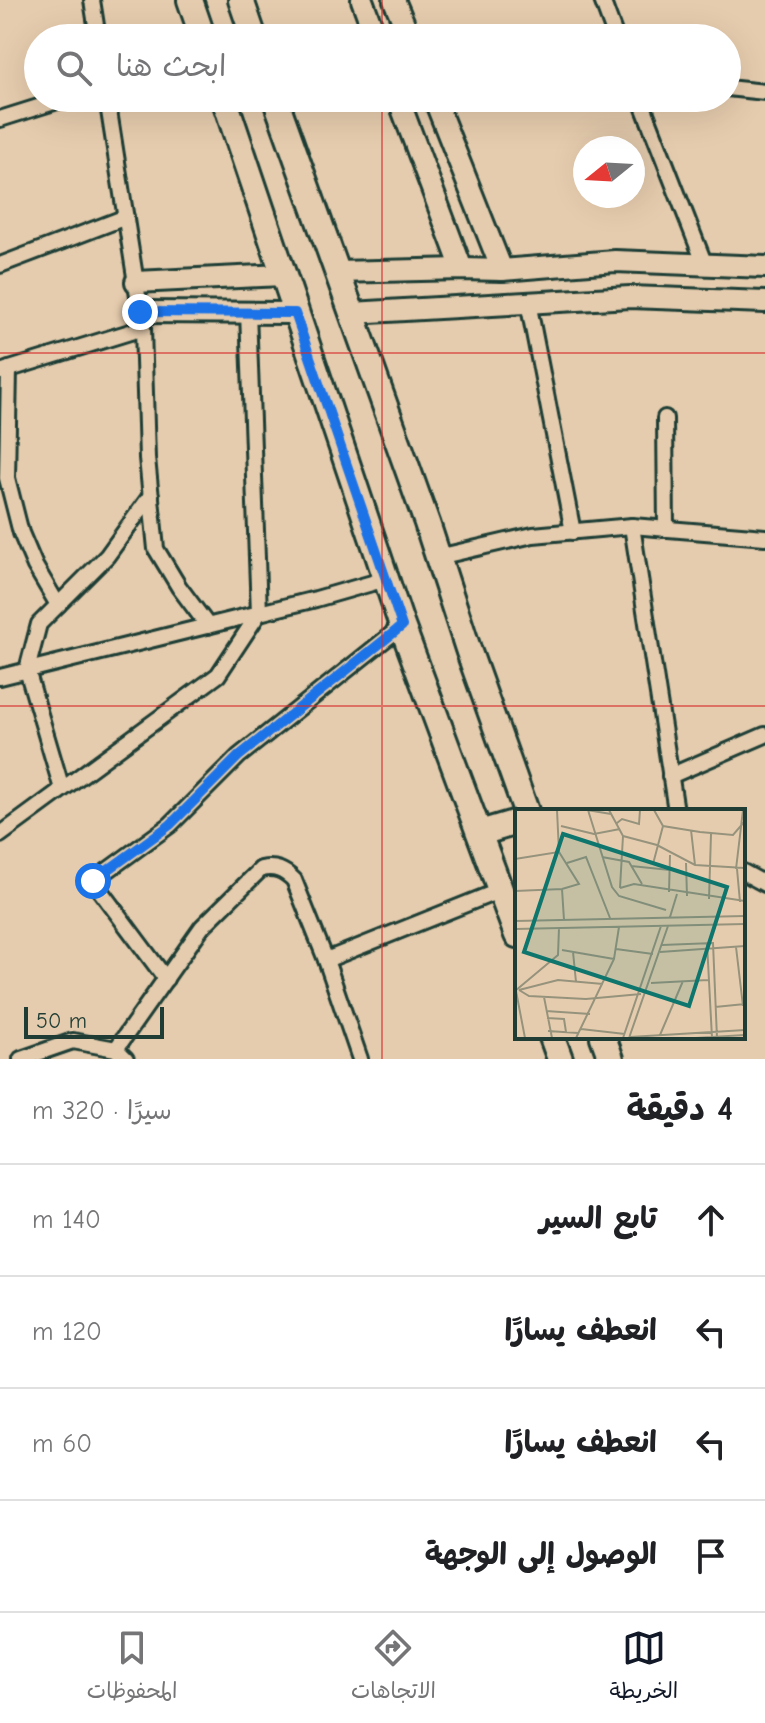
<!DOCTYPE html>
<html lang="ar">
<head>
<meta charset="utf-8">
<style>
  :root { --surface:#fff; --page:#f6f6f6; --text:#202124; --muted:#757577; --line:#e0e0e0; --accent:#111827 }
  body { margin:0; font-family:"Comic Neue","Playpen Sans Arabic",sans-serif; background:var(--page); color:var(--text); direction:rtl }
  .compass { position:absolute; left:573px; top:136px; width:72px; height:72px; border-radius:50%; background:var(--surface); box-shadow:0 8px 32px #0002; rotate:252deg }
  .scale { position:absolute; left:24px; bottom:20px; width:140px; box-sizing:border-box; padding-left:8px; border:4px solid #1f3d34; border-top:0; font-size:22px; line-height:28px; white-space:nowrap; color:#1f3d34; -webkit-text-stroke:6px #e6ccae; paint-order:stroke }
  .stop { position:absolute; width:24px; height:24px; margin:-18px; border:6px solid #1a73e8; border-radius:50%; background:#fff }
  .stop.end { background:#1a73e8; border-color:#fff; box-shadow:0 2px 8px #0008 }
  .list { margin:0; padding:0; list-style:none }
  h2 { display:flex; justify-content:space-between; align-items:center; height:104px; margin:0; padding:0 32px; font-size:34px }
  h2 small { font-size:26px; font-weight:400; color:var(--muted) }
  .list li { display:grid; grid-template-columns:52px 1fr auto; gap:24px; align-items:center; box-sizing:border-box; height:112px; padding:0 32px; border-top:2px solid var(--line) }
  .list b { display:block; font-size:30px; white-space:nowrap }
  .list em { font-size:26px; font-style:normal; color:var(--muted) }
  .icon { flex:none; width:44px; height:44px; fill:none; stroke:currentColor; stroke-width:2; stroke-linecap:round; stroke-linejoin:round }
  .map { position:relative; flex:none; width:765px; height:1059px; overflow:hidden; direction:ltr }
  .search { position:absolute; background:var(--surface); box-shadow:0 8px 32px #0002; left:24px; right:24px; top:24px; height:88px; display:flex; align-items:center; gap:20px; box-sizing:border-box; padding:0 28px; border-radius:44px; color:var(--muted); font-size:30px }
  .sheet { height:552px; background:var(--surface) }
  nav { display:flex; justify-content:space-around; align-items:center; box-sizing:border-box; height:112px; border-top:2px solid var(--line); background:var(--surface); font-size:22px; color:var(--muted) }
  nav a { display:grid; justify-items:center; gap:4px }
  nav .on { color:var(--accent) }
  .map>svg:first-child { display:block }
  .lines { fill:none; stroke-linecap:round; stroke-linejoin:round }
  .street-casing { stroke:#1f3d34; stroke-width:20 }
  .secondary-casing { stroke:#1f3d34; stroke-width:26 }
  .primary-casing { stroke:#1f3d34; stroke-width:30 }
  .street { stroke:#e6ccae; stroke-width:14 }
  .secondary { stroke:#e6ccae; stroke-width:20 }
  .primary { stroke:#e6ccae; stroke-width:24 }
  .route { stroke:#1a73e8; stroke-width:10 }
  .grid { fill:none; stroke:#d62828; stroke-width:2; stroke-opacity:0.55 }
  .inset-road { fill:none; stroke:#96937d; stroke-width:2 }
  .view { fill:#0f766e; fill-opacity:0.15; stroke:#0f766e; stroke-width:4 }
  .inset-edge { fill:none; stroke:#1f3d34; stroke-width:4 }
</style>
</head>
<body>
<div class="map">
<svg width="765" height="1059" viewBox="0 0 765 1059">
  <rect width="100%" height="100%" fill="#e6ccae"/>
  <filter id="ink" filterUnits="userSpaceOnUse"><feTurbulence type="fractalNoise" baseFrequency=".0125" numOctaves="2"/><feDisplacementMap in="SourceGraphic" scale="16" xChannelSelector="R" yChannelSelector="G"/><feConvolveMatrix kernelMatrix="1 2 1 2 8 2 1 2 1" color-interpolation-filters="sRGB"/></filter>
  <g filter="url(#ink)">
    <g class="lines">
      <defs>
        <g id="street">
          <polyline points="92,0 98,38"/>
          <polyline points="602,0 616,38"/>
          <polyline points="727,88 765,92"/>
          <polyline points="107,98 143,328 147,458 156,549 179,587 208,626"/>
          <polyline points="640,98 705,265"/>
          <polyline points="0,119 67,98"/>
          <polyline points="0,265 126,217"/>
          <polyline points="528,302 573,532"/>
          <polyline points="9,369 7,478 21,533 35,566 58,605"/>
          <polyline points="0,372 143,328"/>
          <polyline points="665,418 666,529"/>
          <polyline points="632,526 676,811"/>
          <polyline points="438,557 533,535 632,526 765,537"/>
          <polyline points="0,677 316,599 386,579"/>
          <polyline points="670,776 765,735"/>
          <polyline points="62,789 27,670 39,624 107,556 151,495"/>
          <polyline points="0,835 218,675 259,613 248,312"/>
          <polyline points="743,872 765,884"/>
          <polyline points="166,979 93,881 170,825 239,756 402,626"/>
          <path d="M 116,1049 L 202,927 L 261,869 C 275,866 284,870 294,880 L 326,960"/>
          <polyline points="21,1059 73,1041 116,1049 126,1059"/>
          <polyline points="360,1059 326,960 501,890"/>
        </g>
        <g id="secondary">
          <polyline points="362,0 376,38"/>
          <polyline points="394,0 410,38"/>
          <polyline points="398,98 462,269"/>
          <polyline points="434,98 502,270"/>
          <polyline points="337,272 462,269 502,270 615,261 765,267"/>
          <polyline points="136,282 283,275"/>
          <polyline points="140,312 295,313"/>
          <polyline points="352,313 630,297 765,302"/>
        </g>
        <g id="primary">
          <polyline points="190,0 203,38"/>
          <polyline points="241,0 254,38"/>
          <polyline points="224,98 402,626 517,935"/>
          <polyline points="275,98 427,523 469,652 526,811"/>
          <polyline points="480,833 517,822"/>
          <polyline points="552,1037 560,1059"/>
          <polyline points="603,1037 611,1059"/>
        </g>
      </defs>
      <use href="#street" class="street-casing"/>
      <use href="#secondary" class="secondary-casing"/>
      <use href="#primary" class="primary-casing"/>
      <use href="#street" class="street"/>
      <use href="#secondary" class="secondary"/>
      <use href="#primary" class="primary"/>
    </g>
  </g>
  <g class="lines" filter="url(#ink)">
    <polyline class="route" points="93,881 170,825 239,756 402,626 295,313 140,312"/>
  </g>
  <path class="grid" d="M 382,0 L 382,38M 382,98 L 382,1059M 0,353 L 765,353M 0,706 L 765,706"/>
  <g transform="translate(515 809)">
    <rect width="230" height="230" fill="#e6ccae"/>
    <path class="inset-road" d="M 72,1 L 96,5M 73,1 L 97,78 L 104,87 L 151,101M 94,1 L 108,27 L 105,79M 139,1 L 148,17 L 185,23 L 218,26 L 230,12M 102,14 L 107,10 L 124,15 L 125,1M 46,17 L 79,25 L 105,20M 176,21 L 180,56M 108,27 L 142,36 L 180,56 L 230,59M 44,43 L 64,75 L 47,80M 87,48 L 114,53 L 127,75M 0,50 L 44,43 L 42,1M 52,54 L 71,48 L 95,109M 171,54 L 172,87M 138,55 L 148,17M 116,57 L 155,61M 221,60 L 228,1M 222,60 L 225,93M 105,79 L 119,75 L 230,92M 0,82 L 47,80 L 49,111M 154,83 L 155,46M 194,90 L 196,25M 155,108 L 162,85M 0,112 L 230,107M 0,120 L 230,115M 192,134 L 197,229M 147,136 L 198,134 L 202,229M 221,138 L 228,197M 101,140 L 138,145M 47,141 L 99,150M 58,143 L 61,173M 145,143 L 230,137M 136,174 L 193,171M 4,181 L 14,187 L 71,190 L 126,185M 4,181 L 43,171 L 88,175M 0,182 L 43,146 L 44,119M 1,182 L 10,229M 29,188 L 37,229M 200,198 L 230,195M 31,202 L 75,205M 32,209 L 49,210 L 51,223M 66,220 L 110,225M 33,222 L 63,224M 145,226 L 168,172M 115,228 L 230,221M 61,229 L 99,150 L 104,118M 108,229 L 146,117M 114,229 L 153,117M 180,229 L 230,226"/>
    <path class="view" d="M 48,25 L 212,78 L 174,197 L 9,143 Z"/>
    <rect width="230" height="230" class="inset-edge"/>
  </g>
</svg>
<svg class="compass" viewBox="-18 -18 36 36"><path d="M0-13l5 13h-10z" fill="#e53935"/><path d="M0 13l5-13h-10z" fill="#757577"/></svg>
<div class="scale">50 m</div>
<div class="stop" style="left:93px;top:881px"></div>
<div class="stop end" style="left:140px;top:312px"></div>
<div class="search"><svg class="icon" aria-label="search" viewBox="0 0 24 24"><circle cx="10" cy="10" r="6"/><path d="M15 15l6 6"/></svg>ابحث هنا</div>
</div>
<section class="sheet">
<h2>4 دقيقة<small>سيرًا · 320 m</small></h2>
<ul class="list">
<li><svg class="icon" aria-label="ahead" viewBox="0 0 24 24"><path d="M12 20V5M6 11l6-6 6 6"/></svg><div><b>تابع السير</b></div><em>140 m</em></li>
<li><svg class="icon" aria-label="left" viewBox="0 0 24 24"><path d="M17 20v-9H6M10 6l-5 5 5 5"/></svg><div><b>انعطف يسارًا</b></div><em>120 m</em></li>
<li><svg class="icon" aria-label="left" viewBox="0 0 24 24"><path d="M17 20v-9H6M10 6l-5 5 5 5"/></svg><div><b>انعطف يسارًا</b></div><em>60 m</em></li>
<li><svg class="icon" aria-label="arrive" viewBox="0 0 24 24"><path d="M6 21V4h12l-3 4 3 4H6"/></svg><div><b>الوصول إلى الوجهة</b></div></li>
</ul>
</section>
<nav>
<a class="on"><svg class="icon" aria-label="map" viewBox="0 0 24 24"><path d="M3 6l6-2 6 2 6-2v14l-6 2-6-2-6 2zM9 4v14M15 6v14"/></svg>الخريطة</a>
<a><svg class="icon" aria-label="directions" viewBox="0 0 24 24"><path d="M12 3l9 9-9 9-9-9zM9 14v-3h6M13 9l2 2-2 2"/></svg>الاتجاهات</a>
<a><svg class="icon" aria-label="saved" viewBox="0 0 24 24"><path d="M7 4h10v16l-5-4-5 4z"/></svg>المحفوظات</a>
</nav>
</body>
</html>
